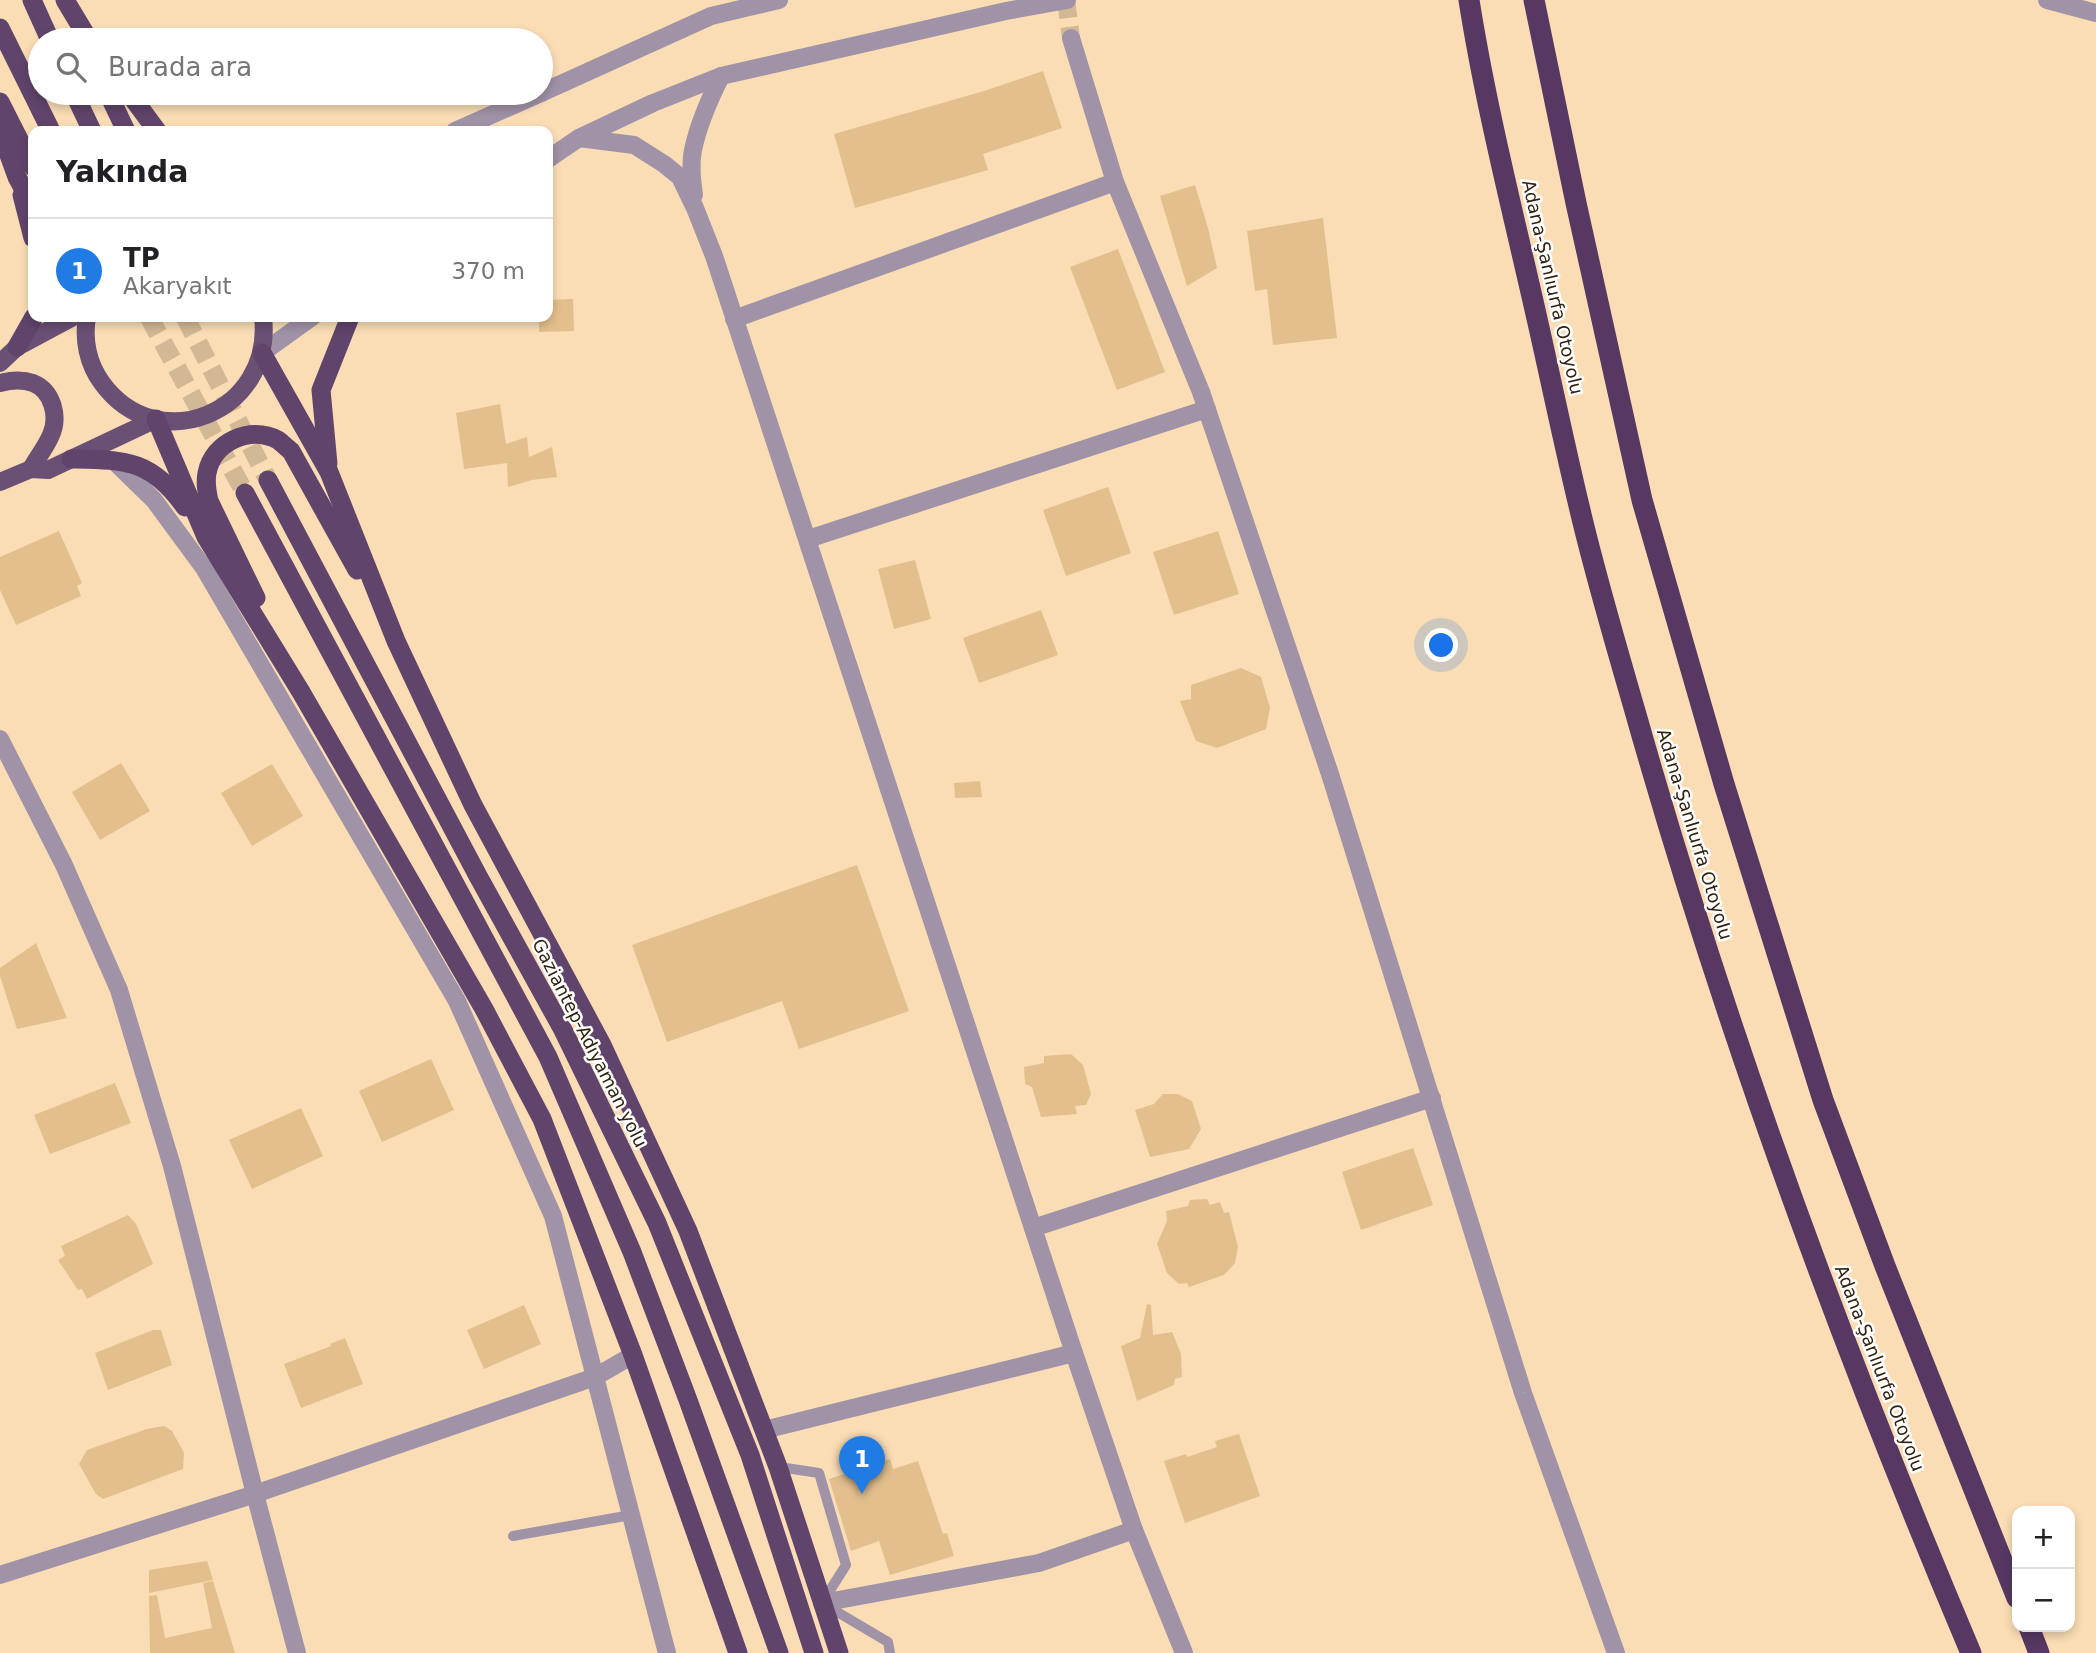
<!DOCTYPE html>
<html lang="tr">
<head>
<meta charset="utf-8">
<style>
  :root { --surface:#fff; --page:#f6f6f6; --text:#202124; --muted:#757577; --line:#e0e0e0; --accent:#207be4 }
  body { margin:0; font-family:"DejaVu Sans",sans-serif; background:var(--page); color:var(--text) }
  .controls { position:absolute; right:21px; bottom:21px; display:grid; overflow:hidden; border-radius:14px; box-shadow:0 4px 10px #0003 }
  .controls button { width:63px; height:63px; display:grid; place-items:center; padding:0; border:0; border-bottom:2px solid var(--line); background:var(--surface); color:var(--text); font:35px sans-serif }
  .you { position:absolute; left:1442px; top:646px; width:24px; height:24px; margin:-18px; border:5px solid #fff; border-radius:50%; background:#1a73e8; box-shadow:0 0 0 10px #1a73e833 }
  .badge { display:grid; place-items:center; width:46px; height:46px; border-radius:50%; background:var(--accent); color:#fff; font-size:23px; font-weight:700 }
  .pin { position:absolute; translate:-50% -58px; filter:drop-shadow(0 2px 4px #0008) }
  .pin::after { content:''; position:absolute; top:37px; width:24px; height:21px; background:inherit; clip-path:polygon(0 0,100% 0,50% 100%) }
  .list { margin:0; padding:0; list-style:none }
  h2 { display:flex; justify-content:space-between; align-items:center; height:91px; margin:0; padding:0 28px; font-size:30px }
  h2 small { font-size:23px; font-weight:400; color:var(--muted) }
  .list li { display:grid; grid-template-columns:46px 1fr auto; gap:21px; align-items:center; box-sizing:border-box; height:105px; padding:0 28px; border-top:2px solid var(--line) }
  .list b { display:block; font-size:26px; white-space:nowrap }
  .list p { margin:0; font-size:23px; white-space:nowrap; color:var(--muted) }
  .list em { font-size:23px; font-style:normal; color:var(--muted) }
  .icon { flex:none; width:38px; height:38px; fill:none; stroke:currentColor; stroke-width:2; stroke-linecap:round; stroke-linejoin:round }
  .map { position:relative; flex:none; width:2096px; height:1653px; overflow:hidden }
  .search { position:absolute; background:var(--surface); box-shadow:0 4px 10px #0003; left:28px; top:28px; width:525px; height:77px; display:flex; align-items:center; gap:18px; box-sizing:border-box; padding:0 24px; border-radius:38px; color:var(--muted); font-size:26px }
  .panel { position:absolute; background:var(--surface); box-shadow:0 4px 10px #0003; left:28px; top:126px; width:525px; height:196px; border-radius:14px }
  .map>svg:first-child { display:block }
  .building { fill:#e3bf8d }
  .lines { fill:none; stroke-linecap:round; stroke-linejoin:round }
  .minor-tunnel { stroke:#d2b894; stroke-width:18; stroke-dasharray:18 9; stroke-linecap:butt }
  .trunk-tunnel { stroke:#d2b894; stroke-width:19; stroke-dasharray:19 10; stroke-linecap:butt }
  .service { stroke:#a092a7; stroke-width:10 }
  .minor { stroke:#a092a7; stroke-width:18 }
  .tertiary { stroke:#a092a7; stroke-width:18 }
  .primary { stroke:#6a5074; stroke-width:18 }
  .trunk { stroke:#60446b; stroke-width:19 }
  .motorway { stroke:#563862; stroke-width:21 }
  .labels { text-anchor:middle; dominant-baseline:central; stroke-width:5; stroke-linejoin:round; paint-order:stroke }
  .street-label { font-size:18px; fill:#30220e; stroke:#fff }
</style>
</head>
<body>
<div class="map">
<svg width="2096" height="1653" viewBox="0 0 2096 1653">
  <rect width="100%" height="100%" fill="#faddb5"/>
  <g class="building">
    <polygon points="1043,71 1062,128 983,154 988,170 855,208 834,134 984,91"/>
    <polygon points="1195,185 1208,228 1217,268 1187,286 1160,196"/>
    <polygon points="1323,218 1337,338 1273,345 1267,289 1255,291 1247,231"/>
    <polygon points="1118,249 1165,372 1117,390 1070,267"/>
    <polygon points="573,299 574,331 539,332 539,317 548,317 548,300"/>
    <polygon points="500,404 506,444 527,437 529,457 552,447 557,477 532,480 508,487 507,463 464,469 456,413"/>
    <polygon points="1108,487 1131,553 1066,576 1043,510"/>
    <polygon points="59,531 82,583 77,586 81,596 16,625 0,590 0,557"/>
    <polygon points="1218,531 1239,594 1174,615 1153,552"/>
    <polygon points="915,560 931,619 894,629 878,569"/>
    <polygon points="1041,610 1058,655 979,683 963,638"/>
    <polygon points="1241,668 1261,677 1270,708 1266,729 1217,748 1196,741 1180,701 1191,699 1191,685"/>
    <polygon points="121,763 150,811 100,840 72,792"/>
    <polygon points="272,764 303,816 252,846 221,793"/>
    <polygon points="980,781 982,797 955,798 954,783"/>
    <polygon points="857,865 909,1011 799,1049 782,1001 667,1042 632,945"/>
    <polygon points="36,943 67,1018 17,1029 0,976 0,968"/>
    <polygon points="1071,1054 1083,1065 1091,1094 1086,1105 1075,1106 1077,1114 1041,1117 1032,1087 1025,1084 1024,1067 1044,1063 1044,1056"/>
    <polygon points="431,1059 454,1110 382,1142 359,1091"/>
    <polygon points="115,1083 131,1123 50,1154 34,1115"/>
    <polygon points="1163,1094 1178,1094 1192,1101 1201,1129 1189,1149 1150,1157 1135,1110 1154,1104"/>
    <polygon points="301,1108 323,1156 252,1189 229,1140"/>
    <polygon points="1413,1148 1433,1205 1361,1230 1342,1172"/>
    <polygon points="1207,1199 1210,1205 1220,1202 1224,1213 1229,1212 1238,1247 1235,1263 1224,1275 1189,1287 1187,1283 1179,1284 1167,1273 1157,1244 1167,1221 1166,1211 1188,1206 1190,1200"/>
    <polygon points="128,1215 136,1224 153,1264 87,1299 82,1289 78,1290 58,1260 65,1256 61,1246"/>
    <polygon points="1147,1304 1151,1305 1153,1335 1172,1332 1181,1354 1182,1377 1175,1379 1174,1385 1137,1401 1121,1346 1140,1338"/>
    <polygon points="524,1305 541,1344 484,1369 467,1330"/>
    <polygon points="153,1330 161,1330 172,1365 108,1390 95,1353"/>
    <polygon points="345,1338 363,1384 301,1408 284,1364 331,1346 330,1344"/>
    <polygon points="164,1426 172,1431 184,1453 183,1469 103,1499 96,1494 79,1464 87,1450 147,1429"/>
    <polygon points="1239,1434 1260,1496 1185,1523 1164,1461 1186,1454 1187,1457 1217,1447 1215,1441"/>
    <polygon points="890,1459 893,1469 918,1461 943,1534 947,1533 954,1556 890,1575 879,1541 851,1551 829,1479"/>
    <polygon points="207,1561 213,1580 149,1593 149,1570"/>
    <polygon points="213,1581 235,1653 150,1653 149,1596 157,1595 165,1638 212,1628 203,1583"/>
  </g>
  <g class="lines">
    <polyline class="minor-tunnel" points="1066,0 1071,38"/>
    <g class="trunk-tunnel">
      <polyline points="149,317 245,493"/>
      <polyline points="185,317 268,480"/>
    </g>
    <g class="service">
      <polyline points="779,1467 819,1473 846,1565 822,1603 888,1642 890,1653"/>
      <polyline points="513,1536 631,1515"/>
    </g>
    <g class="minor">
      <polyline points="1071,38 1115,182 1201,392 1330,774 1523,1393 1616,1653"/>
      <polyline points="579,138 634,145 664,164 680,177 695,208 714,256 1074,1353 1134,1530 1184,1653"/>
      <path d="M 694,195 C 692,180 690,165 693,150 C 698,126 710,98 721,76"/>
      <polyline points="734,319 1115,182"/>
      <polyline points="113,460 154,500 204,568 457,1001 553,1216 667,1653"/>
      <polyline points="808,539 1207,409"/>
      <polyline points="0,739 64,865 119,990 172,1166 255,1494 297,1653"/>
      <polyline points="1033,1228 1432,1098"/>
      <polyline points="764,1430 1074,1353"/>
      <polyline points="0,1575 255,1494 595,1377 633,1355"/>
      <polyline points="822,1603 1039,1563 1134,1530"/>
    </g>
    <g class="tertiary">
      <polyline points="2047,0 2096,13"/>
      <polyline points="541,93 711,16 779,0"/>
      <polyline points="455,131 541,93"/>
      <polyline points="548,159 579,138 653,103 721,76 1006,11 1067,0"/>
      <polyline points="262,353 312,317"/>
    </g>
    <g class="primary">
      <path d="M 87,317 C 83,340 88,364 102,383 C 158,460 274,412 263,317"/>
      <polyline points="0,363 17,347 73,317"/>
      <path d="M 0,383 C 11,380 22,379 33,383 C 53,391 59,417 51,435 C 46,447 37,458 31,469"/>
      <polyline points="0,482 31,469 48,470 156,419"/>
    </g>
    <g class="trunk">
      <polyline points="32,0 50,40"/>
      <polyline points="65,0 89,40"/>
      <polyline points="0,28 51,131"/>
      <polyline points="74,93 92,131"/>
      <polyline points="108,93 126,131"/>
      <polyline points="129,93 157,131"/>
      <polyline points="0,102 33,167"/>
      <polyline points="0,130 17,177 33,207"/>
      <polyline points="22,195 33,238"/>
      <polyline points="17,347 34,317"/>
      <polyline points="262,353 329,472 396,641 473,805 602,1045 688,1231 778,1467 839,1653"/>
      <polyline points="156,419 206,537 301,692 484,1009 542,1119 633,1355 738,1653"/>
      <path d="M 71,459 C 125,460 151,459 185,507"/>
      <polyline points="328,464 321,390 350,317"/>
      <polyline points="268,480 478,876 563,1030 657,1223 750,1455 814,1653"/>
      <polyline points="245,493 548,1057 632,1252 688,1400 779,1653"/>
      <path d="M 256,598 L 209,501 C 207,492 205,483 207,473 C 213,442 250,425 278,440 C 282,443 287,448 291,451 L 357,570"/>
    </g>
    <g class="motorway">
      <path d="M 1469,0 C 1486,108 1514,216 1538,323 C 1552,385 1565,448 1580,510 C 1596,578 1616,645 1635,711 C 1726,1033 1841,1346 1971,1653"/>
      <polyline points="1534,0 1576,203 1642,500 1724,784 1823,1100 1885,1266 2017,1598"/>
      <polyline points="2029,1627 2039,1653"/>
    </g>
  </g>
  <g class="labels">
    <g class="street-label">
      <text transform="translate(1553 287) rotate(77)">Adana-Şanlıurfa Otoyolu</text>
      <text transform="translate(1695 834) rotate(73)">Adana-Şanlıurfa Otoyolu</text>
      <text transform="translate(590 1043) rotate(63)">Gaziantep-Adıyaman yolu</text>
      <text transform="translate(1880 1368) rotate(69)">Adana-Şanlıurfa Otoyolu</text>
    </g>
  </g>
</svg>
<div class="controls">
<button>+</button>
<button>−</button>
</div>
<div class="you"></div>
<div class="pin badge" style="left:862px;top:1494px">1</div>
<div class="search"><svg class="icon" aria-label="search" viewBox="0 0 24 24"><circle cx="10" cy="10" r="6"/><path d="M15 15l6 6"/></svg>Burada ara</div>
<section class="panel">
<h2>Yakında<small></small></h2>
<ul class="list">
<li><span class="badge">1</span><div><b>TP</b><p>Akaryakıt</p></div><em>370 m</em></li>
</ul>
</section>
</div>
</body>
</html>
